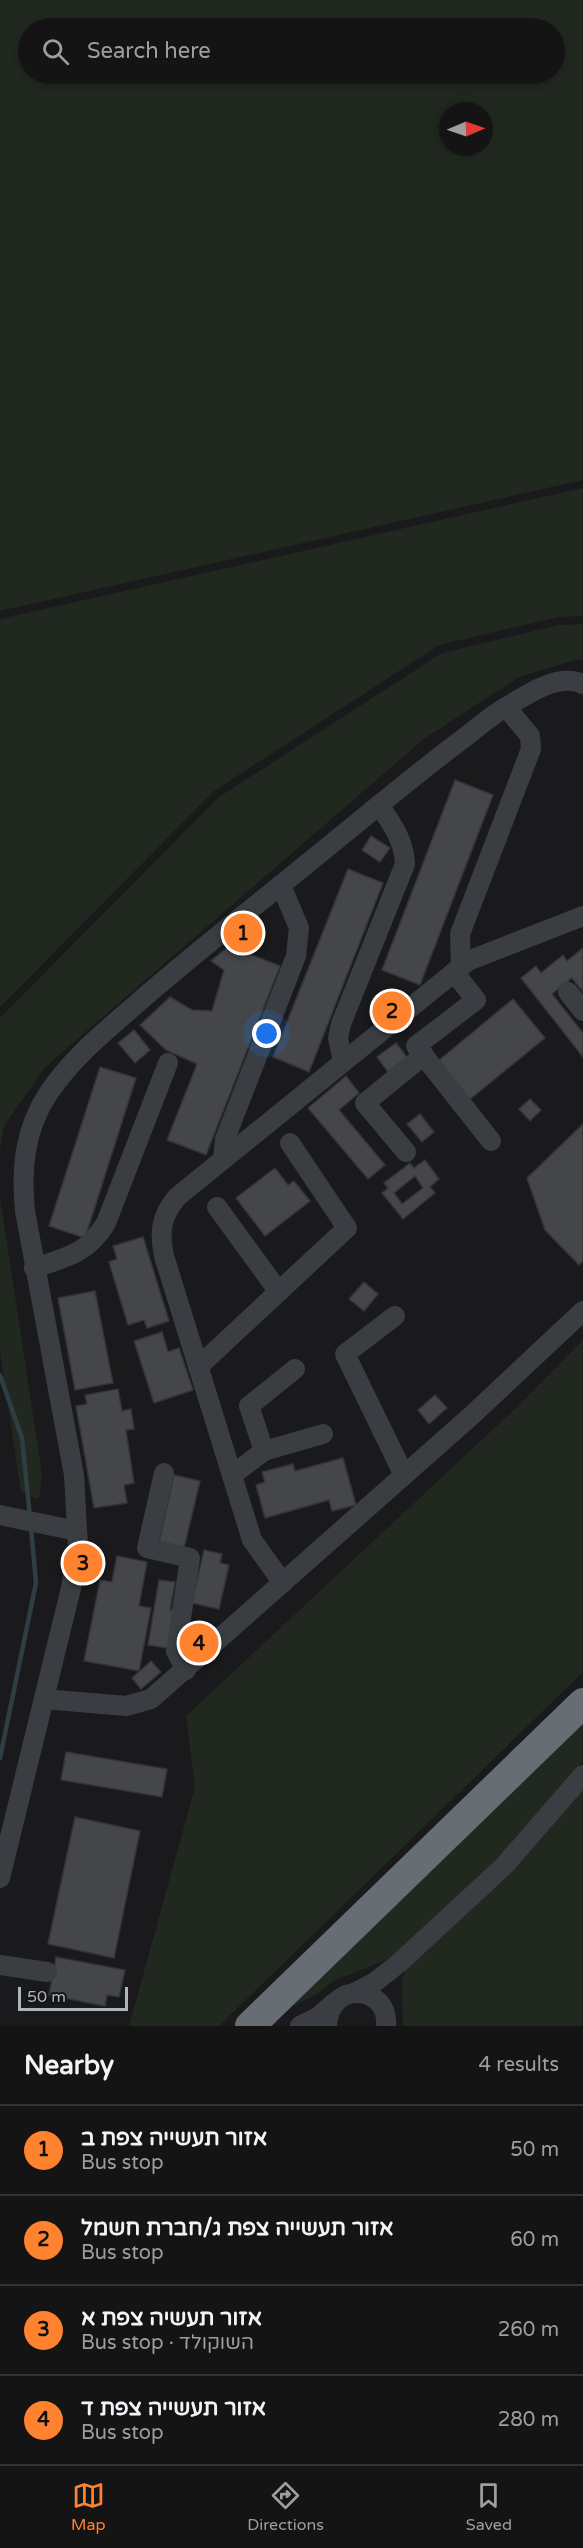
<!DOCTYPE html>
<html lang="en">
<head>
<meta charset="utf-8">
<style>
  :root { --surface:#141415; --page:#1d1d1e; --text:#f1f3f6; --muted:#9d9ea0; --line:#333334; --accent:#ff822f }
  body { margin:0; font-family:"Varela Round","Noto Sans Hebrew",sans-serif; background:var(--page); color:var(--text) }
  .compass { position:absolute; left:439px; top:102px; width:54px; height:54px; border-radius:50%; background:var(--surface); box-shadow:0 3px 9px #0003; rotate:88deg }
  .scale { position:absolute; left:18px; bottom:15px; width:110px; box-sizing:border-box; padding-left:6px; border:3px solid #abb5bd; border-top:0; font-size:16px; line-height:21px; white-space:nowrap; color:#abb5bd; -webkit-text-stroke:4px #151518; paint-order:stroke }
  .you { position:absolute; left:267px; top:1034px; width:21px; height:21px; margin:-15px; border:4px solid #fff; border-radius:50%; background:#1a73e8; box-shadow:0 0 0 9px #1a73e833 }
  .badge { display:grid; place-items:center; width:39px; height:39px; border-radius:50%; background:var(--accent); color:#111; font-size:20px; font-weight:700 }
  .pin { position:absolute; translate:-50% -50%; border:3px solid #fff; box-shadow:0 2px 6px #0006 }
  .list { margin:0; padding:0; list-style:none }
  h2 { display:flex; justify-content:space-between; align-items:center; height:78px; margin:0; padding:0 24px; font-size:26px }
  h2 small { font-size:20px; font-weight:400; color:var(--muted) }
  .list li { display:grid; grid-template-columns:39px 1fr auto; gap:18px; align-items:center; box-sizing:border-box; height:90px; padding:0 24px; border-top:2px solid var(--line) }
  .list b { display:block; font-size:22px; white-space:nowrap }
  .list p { margin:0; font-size:20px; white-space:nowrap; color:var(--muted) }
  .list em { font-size:20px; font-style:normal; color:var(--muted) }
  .icon { flex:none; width:33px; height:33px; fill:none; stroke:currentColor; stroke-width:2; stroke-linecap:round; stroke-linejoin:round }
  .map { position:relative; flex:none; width:583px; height:2026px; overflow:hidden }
  .search { position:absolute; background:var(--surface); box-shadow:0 3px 9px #0003; left:18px; right:18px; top:18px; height:66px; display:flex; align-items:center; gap:15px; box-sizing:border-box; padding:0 21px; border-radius:33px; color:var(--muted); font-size:22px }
  .sheet { height:438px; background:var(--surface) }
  nav { display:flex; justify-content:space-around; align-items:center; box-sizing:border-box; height:84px; border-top:2px solid var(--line); background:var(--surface); font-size:16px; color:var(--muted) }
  nav a { display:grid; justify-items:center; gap:3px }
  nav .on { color:var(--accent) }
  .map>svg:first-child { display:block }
  .green { fill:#20281f; fill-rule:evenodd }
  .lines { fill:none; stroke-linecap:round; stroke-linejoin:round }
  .stream { stroke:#2e3e42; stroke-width:4.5 }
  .building { fill:#44464a; stroke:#343539; stroke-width:1.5; fill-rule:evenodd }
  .minor { stroke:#3a3e42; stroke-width:20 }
  .highway { stroke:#666d73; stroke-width:30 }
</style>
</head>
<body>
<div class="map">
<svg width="583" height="2026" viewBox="0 0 583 2026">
  <rect width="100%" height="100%" fill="#1a1a1c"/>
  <g class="green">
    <path d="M 0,0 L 583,0 L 583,480 L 0,611 ZM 554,28 L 554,74 L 28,74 L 28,28 ZM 448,111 L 484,111 L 484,147 L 448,147 Z"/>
    <polygon points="583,488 583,616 558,617 439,645 214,791 0,1007 0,619"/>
    <polygon points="583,624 583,661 579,659 519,677 425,738 45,1067 4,1126 0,1150 0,1018 219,797 442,653 559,625"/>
    <polygon points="0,1197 42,1474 39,1499 21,1492 0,1352"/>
    <polygon points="583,1340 583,1672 219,2026 129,2026 195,1787 186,1716 516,1408"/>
    <polygon points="583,1714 583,1761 498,1860 393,1957 333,1981 316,1995 270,2017"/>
    <polygon points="583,1789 583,2026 403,2026 402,1982 405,1970 511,1873"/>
  </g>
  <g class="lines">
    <g class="stream">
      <polyline points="0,1375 22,1438 30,1517"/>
      <polyline points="0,1758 36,1583 31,1528"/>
    </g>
  </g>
  <g class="building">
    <polygon points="455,780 493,795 420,985 382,970"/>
    <polygon points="371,836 390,848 380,862 362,850"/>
    <polygon points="348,869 383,883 309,1072 273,1057"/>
    <polygon points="229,946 280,966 206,1155 167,1140 197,1064 166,1050 140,1025 170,997 192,1010 212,1011 224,970 211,961"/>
    <polygon points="583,948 583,992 572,978 552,994 583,1033 583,1057 521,978 536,966 541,973 563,955 567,961"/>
    <polygon points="513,999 545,1038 469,1100 438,1061"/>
    <polygon points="134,1030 150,1050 135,1063 118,1043"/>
    <polygon points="396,1043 407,1057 388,1072 377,1057"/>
    <polygon points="100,1067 136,1078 85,1238 49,1226"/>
    <polygon points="346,1076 359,1093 339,1110 385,1165 368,1179 308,1108"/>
    <polygon points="530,1099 541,1110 530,1121 519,1109"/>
    <polygon points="420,1114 434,1132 422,1142 407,1124"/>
    <polygon points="583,1124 583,1261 579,1265 545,1230 527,1178"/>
    <path d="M 425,1160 L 439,1179 L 430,1187 L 435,1193 L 403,1219 L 382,1193 L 388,1188 L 384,1183 L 410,1163 L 414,1168 ZM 415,1176 L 423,1188 L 402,1204 L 394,1193 Z"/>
    <polygon points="275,1168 288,1185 294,1181 310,1201 265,1236 236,1198"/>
    <polygon points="143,1237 169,1321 147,1328 144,1320 128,1325 109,1262 117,1259 113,1246"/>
    <polygon points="364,1282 378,1294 364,1311 349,1299"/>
    <polygon points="95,1291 113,1383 75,1390 58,1298"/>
    <polygon points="162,1332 168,1352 179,1348 193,1390 154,1403 134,1341"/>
    <polygon points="118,1389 122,1411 131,1409 134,1429 126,1430 134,1483 124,1485 127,1503 94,1508 76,1406 87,1404 85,1395"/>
    <polygon points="435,1395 447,1408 429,1424 418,1410"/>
    <polygon points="343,1458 356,1505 332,1511 329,1500 265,1518 256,1485 265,1482 262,1472 293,1464 295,1471"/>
    <polygon points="174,1475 200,1481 184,1548 159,1542"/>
    <polygon points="204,1550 222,1554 220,1563 229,1565 219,1609 192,1603"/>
    <polygon points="117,1556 147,1562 139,1606 151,1608 139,1671 84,1661 100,1580 112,1582"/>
    <polygon points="159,1580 175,1582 170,1610 178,1611 172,1649 148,1645"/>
    <polygon points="151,1661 161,1672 141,1689 132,1678"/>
    <polygon points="66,1752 167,1769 162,1797 61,1780"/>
    <polygon points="75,1817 140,1831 114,1958 48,1944"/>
    <polygon points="56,1957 125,1970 119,1997 107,1995 105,2006 49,1995"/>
  </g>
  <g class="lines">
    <g class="minor">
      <polyline points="461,966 460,934 531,749 530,736 506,707"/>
      <polyline points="454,972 476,1000 416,1046 491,1141"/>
      <polyline points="568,992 583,1011"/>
      <path d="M 343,1062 L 338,1038 L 341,1024 L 405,864 C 404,840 392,824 379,805"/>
      <polyline points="406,1152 365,1103 424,1055"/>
      <polyline points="223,1159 225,1139 296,956 299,928 281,885"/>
      <polyline points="217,1207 279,1292"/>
      <path d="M 34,1268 C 67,1257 87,1254 106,1223 L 168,1063"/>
      <polyline points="395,1316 345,1354 404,1475"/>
      <polyline points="198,1367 347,1228 290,1143"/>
      <polyline points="295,1369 249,1406 264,1451 323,1434"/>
      <polyline points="164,1473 147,1548 190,1558 176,1651 186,1670"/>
      <polyline points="232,1475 264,1451"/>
      <polyline points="0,1515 77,1531"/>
      <path d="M 283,1583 L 252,1540 L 164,1256 C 159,1232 161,1216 177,1197 L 468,961 L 583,916"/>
      <polyline points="44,1699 126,1706 151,1699 471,1416 583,1311"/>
      <path d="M 0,1878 L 71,1588 L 78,1546 L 74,1475 L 25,1211 C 21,1170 24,1130 48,1094 C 70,1060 103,1033 133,1007 C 193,954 257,905 319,854 C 366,816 412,777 460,741 C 476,729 491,715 508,706 C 529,693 558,673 583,684"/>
      <polyline points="0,1965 47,1972"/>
      <polyline points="354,1993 375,1982 399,1963 504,1866 583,1775"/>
      <polyline points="300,2026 318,2017 334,2003"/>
      <path d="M 327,2026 C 329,1979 390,1985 386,2026"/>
    </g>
    <polyline class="highway" points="250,2026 583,1703"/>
  </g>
</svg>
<svg class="compass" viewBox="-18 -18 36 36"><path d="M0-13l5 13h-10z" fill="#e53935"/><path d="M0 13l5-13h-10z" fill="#9d9ea0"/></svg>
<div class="scale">50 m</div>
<div class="you"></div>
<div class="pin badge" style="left:243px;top:933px">1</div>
<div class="pin badge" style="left:392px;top:1011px">2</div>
<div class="pin badge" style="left:83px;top:1563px">3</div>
<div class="pin badge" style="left:199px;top:1643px">4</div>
<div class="search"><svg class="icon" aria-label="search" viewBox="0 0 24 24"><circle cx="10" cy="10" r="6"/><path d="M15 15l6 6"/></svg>Search here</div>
</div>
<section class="sheet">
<h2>Nearby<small>4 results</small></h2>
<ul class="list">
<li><span class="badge">1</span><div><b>אזור תעשייה צפת ב</b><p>Bus stop</p></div><em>50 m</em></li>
<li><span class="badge">2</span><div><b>אזור תעשייה צפת ג/חברת חשמל</b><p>Bus stop</p></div><em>60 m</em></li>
<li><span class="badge">3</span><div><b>אזור תעשיה צפת א</b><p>Bus stop · השוקולד</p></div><em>260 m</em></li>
<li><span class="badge">4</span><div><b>אזור תעשייה צפת ד</b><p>Bus stop</p></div><em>280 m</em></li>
</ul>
</section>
<nav>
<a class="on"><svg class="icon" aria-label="map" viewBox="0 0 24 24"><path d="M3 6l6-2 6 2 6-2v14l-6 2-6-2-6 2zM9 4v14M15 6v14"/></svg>Map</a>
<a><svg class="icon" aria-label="directions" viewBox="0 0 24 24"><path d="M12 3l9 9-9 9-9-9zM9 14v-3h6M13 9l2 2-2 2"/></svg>Directions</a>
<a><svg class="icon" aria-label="saved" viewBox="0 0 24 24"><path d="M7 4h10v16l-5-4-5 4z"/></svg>Saved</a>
</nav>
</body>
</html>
